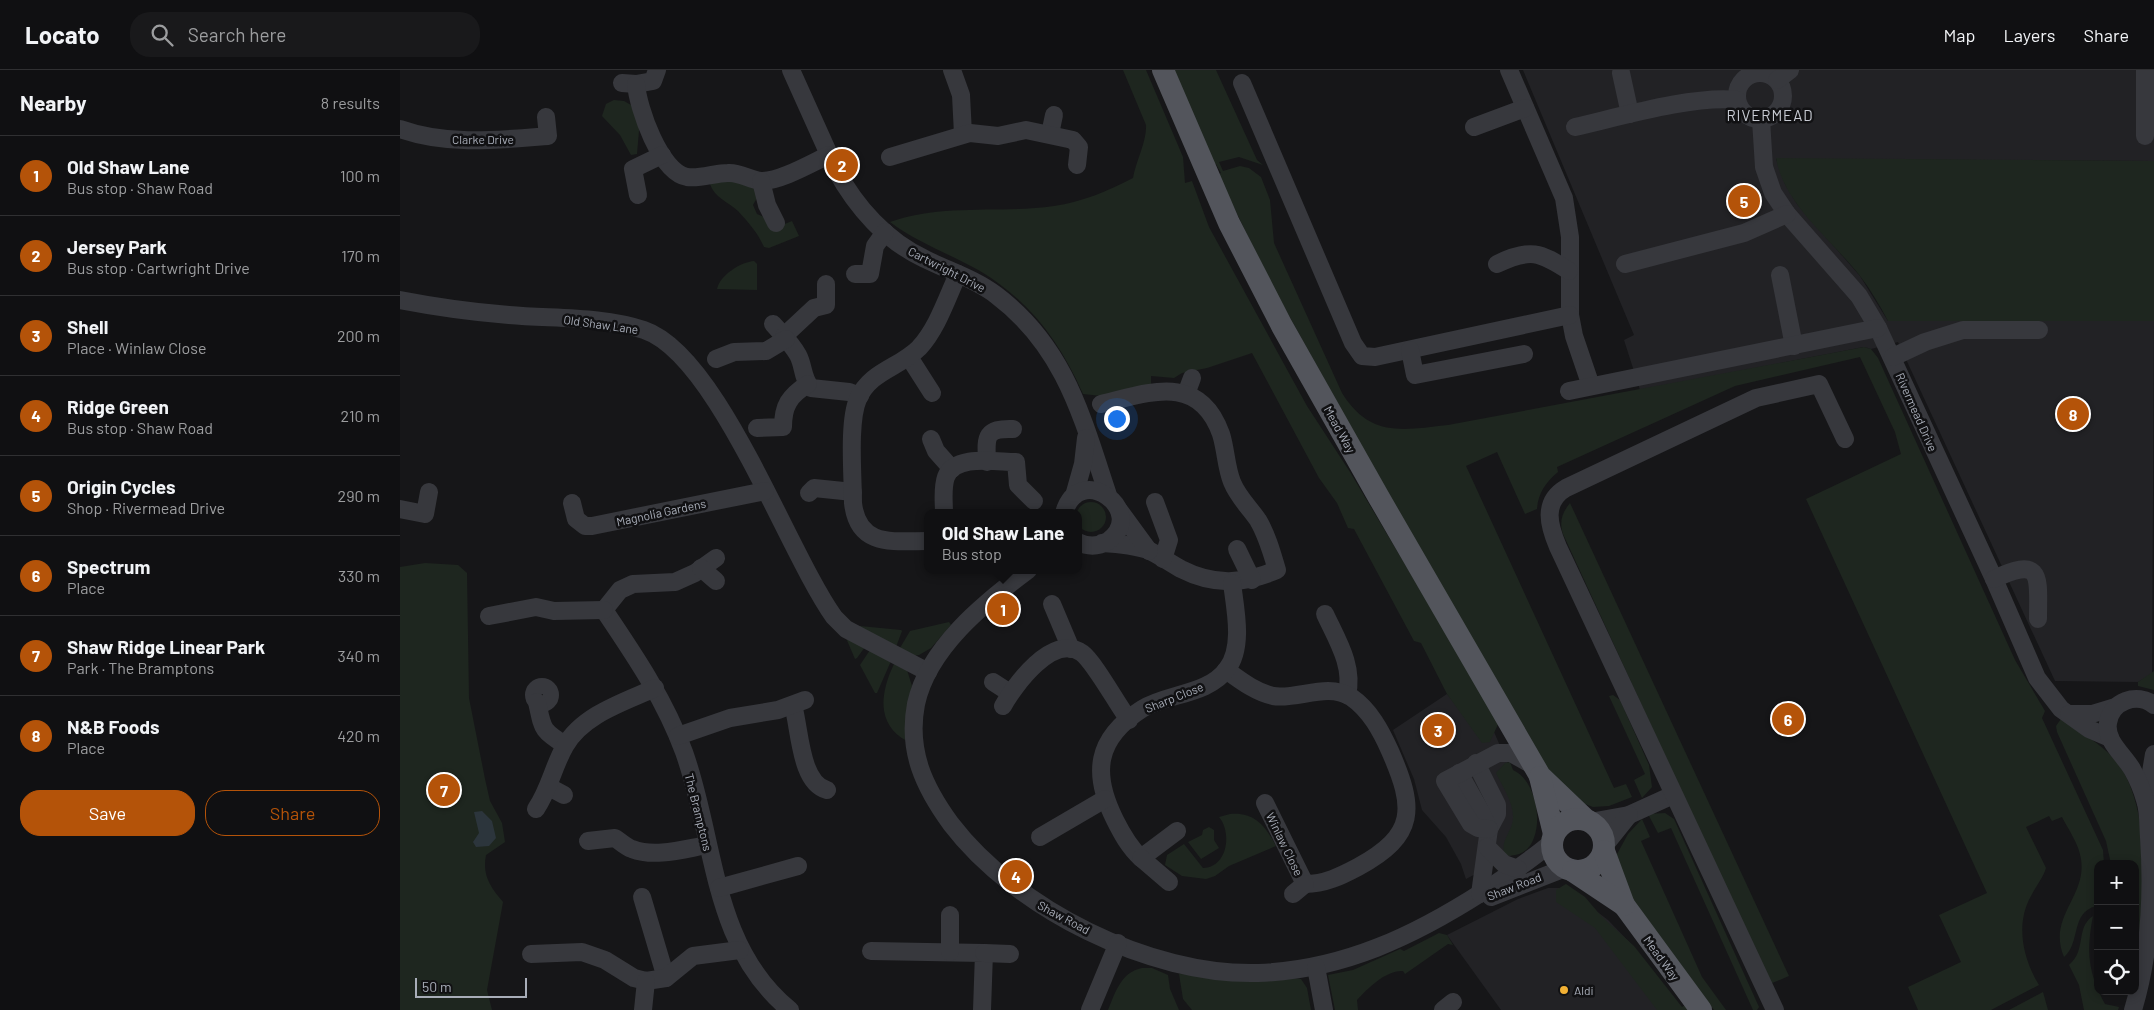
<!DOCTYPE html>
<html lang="en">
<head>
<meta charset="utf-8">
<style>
  :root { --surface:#101012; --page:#19191b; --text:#f1f3f6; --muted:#9c9d9f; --line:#303032; --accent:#b45309 }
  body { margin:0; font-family:Barlow,sans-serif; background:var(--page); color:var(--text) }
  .controls { position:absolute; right:15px; bottom:15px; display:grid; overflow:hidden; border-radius:10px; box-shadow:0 2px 8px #0003 }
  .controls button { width:45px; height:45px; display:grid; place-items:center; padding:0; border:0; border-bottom:1px solid var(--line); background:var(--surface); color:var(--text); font:25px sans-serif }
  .scale { position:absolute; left:15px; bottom:12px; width:112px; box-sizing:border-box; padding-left:5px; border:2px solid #a8adb8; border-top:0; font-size:14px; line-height:18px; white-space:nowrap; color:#a8adb8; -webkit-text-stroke:4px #111113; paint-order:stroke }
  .you { position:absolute; left:716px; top:348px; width:18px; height:18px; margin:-12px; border:4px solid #fff; border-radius:50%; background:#1a73e8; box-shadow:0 0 0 8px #1a73e833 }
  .badge { display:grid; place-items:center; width:32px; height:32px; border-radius:50%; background:var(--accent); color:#fff; font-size:16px; font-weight:700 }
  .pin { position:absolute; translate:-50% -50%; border:2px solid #fff; box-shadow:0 1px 5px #0006 }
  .popup { position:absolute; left:524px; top:439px; width:158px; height:65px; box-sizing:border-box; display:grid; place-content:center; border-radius:10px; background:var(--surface); filter:drop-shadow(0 1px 4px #0005); font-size:16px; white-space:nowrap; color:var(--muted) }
  .popup b { font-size:19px; color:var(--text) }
  .popup::after { content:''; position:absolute; left:50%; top:100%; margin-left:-10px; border:10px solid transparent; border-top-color:var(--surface) }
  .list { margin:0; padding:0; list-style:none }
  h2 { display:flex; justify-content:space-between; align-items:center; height:65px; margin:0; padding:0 20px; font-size:21px }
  h2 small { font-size:16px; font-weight:400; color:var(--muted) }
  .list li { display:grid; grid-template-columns:32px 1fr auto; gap:15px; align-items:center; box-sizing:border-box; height:80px; padding:0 20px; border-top:1px solid var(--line) }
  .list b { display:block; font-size:19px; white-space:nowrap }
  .list p { margin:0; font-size:16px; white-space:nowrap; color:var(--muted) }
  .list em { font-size:16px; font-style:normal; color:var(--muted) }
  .actions { display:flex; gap:10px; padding:15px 20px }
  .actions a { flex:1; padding:11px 0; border:1px solid var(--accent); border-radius:20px; text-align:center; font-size:18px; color:var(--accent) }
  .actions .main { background:var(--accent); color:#fff }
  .icon { flex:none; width:28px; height:28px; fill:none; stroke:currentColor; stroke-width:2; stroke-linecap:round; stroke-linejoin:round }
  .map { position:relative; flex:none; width:1754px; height:940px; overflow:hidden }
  header { display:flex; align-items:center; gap:30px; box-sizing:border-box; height:70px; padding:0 25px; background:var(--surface); border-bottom:1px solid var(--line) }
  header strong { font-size:24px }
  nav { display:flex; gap:28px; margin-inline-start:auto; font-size:18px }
  .search { width:350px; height:45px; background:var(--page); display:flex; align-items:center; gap:12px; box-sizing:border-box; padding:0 18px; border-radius:20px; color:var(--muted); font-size:19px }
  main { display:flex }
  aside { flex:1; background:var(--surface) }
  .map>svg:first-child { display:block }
  .built { fill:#222225 }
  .green { fill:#1e261f }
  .water { fill:#2c353c }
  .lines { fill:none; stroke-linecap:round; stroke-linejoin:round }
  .minor { stroke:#37383d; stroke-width:18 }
  .major { stroke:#53555c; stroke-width:22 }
  .poi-dot { fill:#f2b134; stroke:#111113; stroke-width:2 }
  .labels { text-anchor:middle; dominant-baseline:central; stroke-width:5; stroke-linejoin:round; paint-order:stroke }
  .street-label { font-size:12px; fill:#a8adb8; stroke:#111113 }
  .poi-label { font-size:12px; fill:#a8adb8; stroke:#111113; text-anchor:start }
  .quarter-label { font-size:15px; letter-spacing:1px; fill:#c9ccd4; stroke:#111113 }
</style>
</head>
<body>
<header>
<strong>Locato</strong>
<div class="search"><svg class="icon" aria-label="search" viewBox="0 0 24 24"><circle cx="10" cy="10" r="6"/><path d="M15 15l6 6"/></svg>Search here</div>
<nav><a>Map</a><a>Layers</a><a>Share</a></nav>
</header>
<main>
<aside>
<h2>Nearby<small>8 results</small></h2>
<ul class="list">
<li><span class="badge">1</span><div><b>Old Shaw Lane</b><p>Bus stop · Shaw Road</p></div><em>100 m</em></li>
<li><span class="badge">2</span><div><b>Jersey Park</b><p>Bus stop · Cartwright Drive</p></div><em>170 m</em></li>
<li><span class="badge">3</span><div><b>Shell</b><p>Place · Winlaw Close</p></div><em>200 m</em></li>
<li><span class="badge">4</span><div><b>Ridge Green</b><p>Bus stop · Shaw Road</p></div><em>210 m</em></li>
<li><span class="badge">5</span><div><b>Origin Cycles</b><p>Shop · Rivermead Drive</p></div><em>290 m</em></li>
<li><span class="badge">6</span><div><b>Spectrum</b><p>Place</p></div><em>330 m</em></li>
<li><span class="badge">7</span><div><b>Shaw Ridge Linear Park</b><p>Park · The Bramptons</p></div><em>340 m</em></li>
<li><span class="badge">8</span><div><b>N&amp;B Foods</b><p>Place</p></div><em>420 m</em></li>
</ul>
<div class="actions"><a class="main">Save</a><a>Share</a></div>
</aside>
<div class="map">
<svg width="1754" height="940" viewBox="0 0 1754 940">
  <rect width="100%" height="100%" fill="#161618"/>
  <g class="built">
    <polygon points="1123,0 1754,0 1754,91 1376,89 1385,114 1397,134 1460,206 1488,251 1754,251 1752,604 1738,612 1655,611 1498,272 1471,279 1464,277 1240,320 1224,270 1234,265"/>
    <polygon points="1047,624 1069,652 1094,662 1116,712 1112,785 1066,809 1061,794 1046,767 1022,740 1014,709 993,660"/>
    <polygon points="1148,818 1159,818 1170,821 1208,850 1234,877 1280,940 1101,940 1047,865 1118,829"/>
  </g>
  <g class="green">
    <path d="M 723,0 L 746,0 L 783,87 L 785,113 L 792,111 L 809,157 L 907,336 L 950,402 L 1099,652 L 1090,672 L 1082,673 L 1047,624 L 1021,573 L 1014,571 L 954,459 L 948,458 L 937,433 L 919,408 L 852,283 L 807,298 L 782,303 L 774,308 L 751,306 L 751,315 L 702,326 L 683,324 C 660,272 630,231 580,201 C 550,184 518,173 490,152 C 543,133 599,144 654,136 C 682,132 708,121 733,108 C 736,91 747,71 746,55 Z"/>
    <path d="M 774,0 L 816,0 L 857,90 L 863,95 L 839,87 L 819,92 L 823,101 L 840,96 L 849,98 L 861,107 L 870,130 L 874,173 L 942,323 C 970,368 1003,360 1048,355 L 1464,277 L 1471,279 L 1478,288 L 1615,590 L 1645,641 L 1642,648 L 1703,780 L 1704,794 L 1698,794 L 1696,836 C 1670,843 1681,873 1664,887 C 1647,847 1687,827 1681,789 C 1679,774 1668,759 1662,747 L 1652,751 L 1649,746 L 1626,757 L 1646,798 C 1643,808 1636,816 1631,826 C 1615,854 1623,889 1639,915 L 1591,940 L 1518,940 L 1508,917 L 1561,892 L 1539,845 L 1587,823 L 1406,429 L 1501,384 L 1495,362 L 1460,287 L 1335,316 L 1157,397 L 1158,402 C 1146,412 1138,423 1137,439 L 1125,444 L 1097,382 L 1066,396 L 1214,718 L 1226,714 L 1232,727 L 1209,736 L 1193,737 L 1185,734 L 1148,701 L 1050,534 L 874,219 L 818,105 L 821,103 L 816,94 L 814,94 Z"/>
    <polygon points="214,30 224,31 238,39 240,49 237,84 231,85 220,65 202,46 206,34"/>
    <path d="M 1376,88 L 1754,91 L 1754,251 L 1488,251 C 1480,236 1471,220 1460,206 C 1432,170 1384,135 1376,88 Z"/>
    <path d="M 322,109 L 353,116 L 358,126 L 353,135 L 357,144 L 369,149 L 375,158 L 392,151 L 399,166 L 369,178 L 364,177 C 358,163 348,152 338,141 C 328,132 314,127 310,114 Z"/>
    <path d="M 354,191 L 357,194 L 357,220 L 317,219 C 320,205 341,192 354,191 Z"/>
    <circle cx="691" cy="447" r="15"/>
    <path d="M 1170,433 L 1389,906 L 1370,914 L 1163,464 C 1159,451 1162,443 1170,433 Z"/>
    <path d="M 25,493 L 58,495 L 67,503 L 69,628 L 85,709 L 90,731 L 102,753 L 105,772 L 86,785 C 82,805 90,817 103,832 L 87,920 L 92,940 L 0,940 L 0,497 Z"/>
    <polygon points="549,552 551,555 531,578 519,585 512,586 500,578 510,561"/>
    <polygon points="460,556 501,560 502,561 496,577 455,557"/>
    <polygon points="446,568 465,577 457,588 455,589"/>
    <polygon points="470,580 491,591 477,623 475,623 460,595"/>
    <path d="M 494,594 L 507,600 L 512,616 L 509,628 L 507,671 C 475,654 481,621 494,594 Z"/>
    <polygon points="1754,601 1754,620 1738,616 1738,612"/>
    <polygon points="1213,625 1220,630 1249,695 1252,717 1242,728 1234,710 1245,704 1209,626"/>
    <path d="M 1661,649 C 1679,662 1701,673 1716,691 C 1754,739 1744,837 1735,895 L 1735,794 L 1711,794 L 1706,771 L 1657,662 L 1656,656 Z"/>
    <path d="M 1110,692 L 1113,700 C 1145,714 1148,793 1105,785 C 1099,771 1113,761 1113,748 C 1114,733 1102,716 1096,703 L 1105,693 Z"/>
    <polygon points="1265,743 1274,749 1359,937 1357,940 1353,940 1271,758 1258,763 1248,744"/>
    <path d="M 830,744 C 854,742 865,755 876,776 L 829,796 L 815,806 L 806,809 L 782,806 L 765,795 L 767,785 L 784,774 L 803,798 C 828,797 832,762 819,747 Z"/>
    <polygon points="1242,749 1250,767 1241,771 1302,907 1326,940 1314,940 1227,821 1216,786 1228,764"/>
    <polygon points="809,757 814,760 814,770 819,778 801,789 788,772 802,765 803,760"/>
    <polygon points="1166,814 1185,827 1202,847 1234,876 1282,937 1287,934 1291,940 1257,940 1195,858 1156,832 1156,820"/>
    <path d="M 1693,846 C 1686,882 1688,902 1705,934 L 1719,937 L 1718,940 L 1684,940 L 1679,915 L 1669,895 C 1687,880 1675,858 1693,846 Z"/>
    <path d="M 1039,863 L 1047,865 L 1053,875 L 1048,874 L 1005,904 L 1003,901 C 986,900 968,918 957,930 L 958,940 L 935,940 L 928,905 L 953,900 L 1000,879 L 1004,881 Z"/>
    <path d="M 742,898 L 752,898 L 768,905 L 770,919 L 779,940 L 708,940 C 715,923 721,902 742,898 Z"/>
    <polygon points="779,904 885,907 901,909 907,918 911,940 792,940 783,929"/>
    <polygon points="1643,922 1648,940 1609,940"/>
  </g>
  <polygon class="water" points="82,741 92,751 96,768 89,776 76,777 73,772 79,763 74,742"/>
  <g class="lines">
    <g class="minor">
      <path d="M 391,0 L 436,100 C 456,137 486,171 525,189 C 549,201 575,209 596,225 C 665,277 682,347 708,425"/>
      <polyline points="552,0 561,25 563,64"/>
      <polyline points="1109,0 1164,128 1170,167 1170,245 1174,266 1191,316"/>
      <circle cx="1360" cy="26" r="23"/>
      <polyline points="1221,3 1230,44"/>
      <polyline points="1377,10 1390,0"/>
      <polyline points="222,13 236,14 253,11 257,0"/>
      <polyline points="842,13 953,273 962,286 975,287 1170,245"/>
      <path d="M 236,14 C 238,38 260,102 287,107 C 300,109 315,103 328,103 C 340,102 350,110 361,111 C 379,112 412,93 429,85"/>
      <polyline points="1361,50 1364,97 1373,123 1387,144 1459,226 1478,258 1594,509 1637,608 1661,639 1689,659 1710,668"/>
      <polyline points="1074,57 1125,38"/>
      <path d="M 1175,57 C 1219,47 1294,25 1337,30"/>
      <path d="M 0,59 C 47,76 99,70 148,66 L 146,47"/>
      <polyline points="650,64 654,45"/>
      <polyline points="1745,66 1745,0"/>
      <polyline points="490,87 570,63 598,66 626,60 673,70 679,77 677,95"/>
      <polyline points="361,111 367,135 376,153"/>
      <polyline points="238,125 233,99 262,85"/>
      <path d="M 1097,194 C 1130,178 1140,182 1169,201"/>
      <polyline points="1225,194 1344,163 1387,144"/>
      <polyline points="455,204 470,204 475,176 485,162"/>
      <polyline points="1380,205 1394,276"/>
      <path d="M 0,230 C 36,237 73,242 109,245 C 154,249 201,246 244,260 C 318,285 387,481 434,547 L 446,559 L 528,602"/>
      <path d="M 373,254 C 382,264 392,274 398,285 C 404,296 402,308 411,318 L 449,322 L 460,326"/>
      <polyline points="384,266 414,238 426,235 426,214"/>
      <polyline points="1010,280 1015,305 1124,284"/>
      <polyline points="509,287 532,323"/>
      <polyline points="1493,287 1525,272 1563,260 1639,260"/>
      <polyline points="316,289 334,282 366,281 386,269"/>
      <polyline points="1169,321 1478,258"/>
      <polyline points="786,324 792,308"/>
      <path d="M 701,334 C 748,323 799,302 821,364 C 826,380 826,397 832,412 C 838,427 849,437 858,450 C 867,465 872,483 877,500 C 844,514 814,516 781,499 C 770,493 759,485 748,480 C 733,475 718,474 702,473"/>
      <path d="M 357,358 L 383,357 C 383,336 389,326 408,314"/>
      <polyline points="531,369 536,381 552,399"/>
      <path d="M 587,392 C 586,368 584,358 613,359"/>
      <polyline points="409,423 414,418 453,422"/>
      <polyline points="674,426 683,394 686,368"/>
      <polyline points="755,432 769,470 763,489"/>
      <polyline points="172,433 176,449 185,456 192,456 365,421"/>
      <polyline points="0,439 25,444 29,422"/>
      <polyline points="719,440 749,481"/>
      <path d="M 544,443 C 544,432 542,418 546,407 C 555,384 596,392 616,392 L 618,415 L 634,431"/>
      <path d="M 664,443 C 679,390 749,442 708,471 C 698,477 688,477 678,472"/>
      <path d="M 528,471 C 494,471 458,478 453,433 C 453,406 448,352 458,329 C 470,301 499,298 519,278 C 537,259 547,228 558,204"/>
      <polyline points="837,479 852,510"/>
      <path d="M 316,488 L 295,503 L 275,512 L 233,514 L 220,520 L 204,540 C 235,586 265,630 284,682 C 316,771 311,876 390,940"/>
      <polyline points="301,498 316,511"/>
      <path d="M 628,500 C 584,533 528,578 516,634 C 507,681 524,717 551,754 C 616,839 750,906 858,903 C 943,900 1014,866 1084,821 C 1107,806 1130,791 1152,772"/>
      <path d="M 1594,509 C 1644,485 1638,508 1638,549"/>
      <polyline points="652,534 671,579"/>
      <path d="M 925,544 C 937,570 954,596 947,625"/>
      <polyline points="89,546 136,537 154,541 204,540"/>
      <path d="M 826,600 C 840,610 855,622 873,626 C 898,630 927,612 951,627 C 970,640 981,661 990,681 C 1015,738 1017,765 958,797 C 941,806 925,814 905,814 L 865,733"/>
      <polyline points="593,612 610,623"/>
      <circle cx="142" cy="625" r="8"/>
      <path d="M 137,632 C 143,659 141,660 165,675"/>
      <path d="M 393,635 C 400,659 400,713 427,720"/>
      <path d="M 603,636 C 614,616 653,562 682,583 C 695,593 717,634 729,650"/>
      <polyline points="1669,644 1692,644 1715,637"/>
      <polyline points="278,666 330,648 378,640 405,630"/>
      <polyline points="1076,693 1097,735 1097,744 1089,759"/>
      <polyline points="1059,703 1081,742 1089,759 1080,824"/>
      <polyline points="149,717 164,725"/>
      <polyline points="1746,732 1754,684"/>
      <path d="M 136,739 C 150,718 153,697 165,676 C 182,645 224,632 255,618"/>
      <polyline points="1190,752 1229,745 1273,725"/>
      <polyline points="1089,759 1078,758 1071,754 1045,711 1098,683 1111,683 1134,696"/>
      <path d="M 777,761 L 741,788 C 729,777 722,764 715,750 C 692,704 695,669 742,639 C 768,623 808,625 827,599 C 844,577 835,538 832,513"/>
      <polyline points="640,767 705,729"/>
      <path d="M 188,771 L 215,768 C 221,772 226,777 232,779 C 255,788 284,779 307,775"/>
      <polyline points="1205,775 1229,745"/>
      <polyline points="1087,777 1104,794 1118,799"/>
      <polyline points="741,788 769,812"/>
      <polyline points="319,818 398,796"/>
      <polyline points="893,824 905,814"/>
      <polyline points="242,827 266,908"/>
      <polyline points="1091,827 1165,798"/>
      <polyline points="471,881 584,883 582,940"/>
      <polyline points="550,882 550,845"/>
      <polyline points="584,883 610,884"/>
      <polyline points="131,884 182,882 205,890 234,908 246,911 266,908 293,886 340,880"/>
      <polyline points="916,897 924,940"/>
      <polyline points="243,940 246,911"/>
      <polyline points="690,940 718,873"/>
      <polyline points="1043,940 1053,932"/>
      <path d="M 1375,940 L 1158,477 C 1149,456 1142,432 1166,418 L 1356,328 L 1419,314 L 1445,369"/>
      <path d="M 1733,940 C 1750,884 1753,826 1749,767 C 1748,756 1749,741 1745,730 C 1742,719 1737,708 1732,699 C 1723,684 1705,671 1708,653 C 1711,631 1737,622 1754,635"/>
    </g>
    <g class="major">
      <polyline points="763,0 829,153 882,256 978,426 1140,706 1185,749"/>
      <polyline points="1140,707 1154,764"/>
      <circle cx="1178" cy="775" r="26"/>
      <polyline points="1204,781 1224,835 1301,940"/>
      <polyline points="1173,801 1224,835"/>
    </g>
  </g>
  <circle class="poi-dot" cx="1164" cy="920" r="5"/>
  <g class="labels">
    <g class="street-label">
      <text x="83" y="69">Clarke Drive</text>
      <text transform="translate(547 199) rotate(27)">Cartwright Drive</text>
      <text transform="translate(201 254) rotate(8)">Old Shaw Lane</text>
      <text transform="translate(1517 342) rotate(66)">Rivermead Drive</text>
      <text transform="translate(940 359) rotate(61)">Mead Way</text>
      <text transform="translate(261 442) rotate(-12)">Magnolia Gardens</text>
      <text transform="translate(774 627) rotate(-22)">Sharp Close</text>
      <text transform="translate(299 742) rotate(76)">The Bramptons</text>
      <text transform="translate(885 774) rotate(64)">Winlaw Close</text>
      <text transform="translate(1114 816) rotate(-21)">Shaw Road</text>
      <text transform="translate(664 847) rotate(28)">Shaw Road</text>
      <text transform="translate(1262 888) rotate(54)">Mead Way</text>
    </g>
    <g class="poi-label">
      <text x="1174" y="920">Aldi</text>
    </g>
    <g class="quarter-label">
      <text x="1370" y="45">RIVERMEAD</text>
    </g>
  </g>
</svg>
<div class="controls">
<button>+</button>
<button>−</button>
<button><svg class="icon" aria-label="locate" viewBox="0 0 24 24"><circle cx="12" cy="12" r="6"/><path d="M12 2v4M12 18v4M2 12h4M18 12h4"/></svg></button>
</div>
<div class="scale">50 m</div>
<div class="you"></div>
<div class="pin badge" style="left:603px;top:539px">1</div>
<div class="popup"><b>Old Shaw Lane</b>Bus stop</div>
<div class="pin badge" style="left:442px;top:95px">2</div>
<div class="pin badge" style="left:1038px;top:660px">3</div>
<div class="pin badge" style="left:616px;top:806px">4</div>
<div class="pin badge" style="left:1344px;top:131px">5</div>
<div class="pin badge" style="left:1388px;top:649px">6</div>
<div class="pin badge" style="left:44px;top:720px">7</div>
<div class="pin badge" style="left:1673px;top:344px">8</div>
</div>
</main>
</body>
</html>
